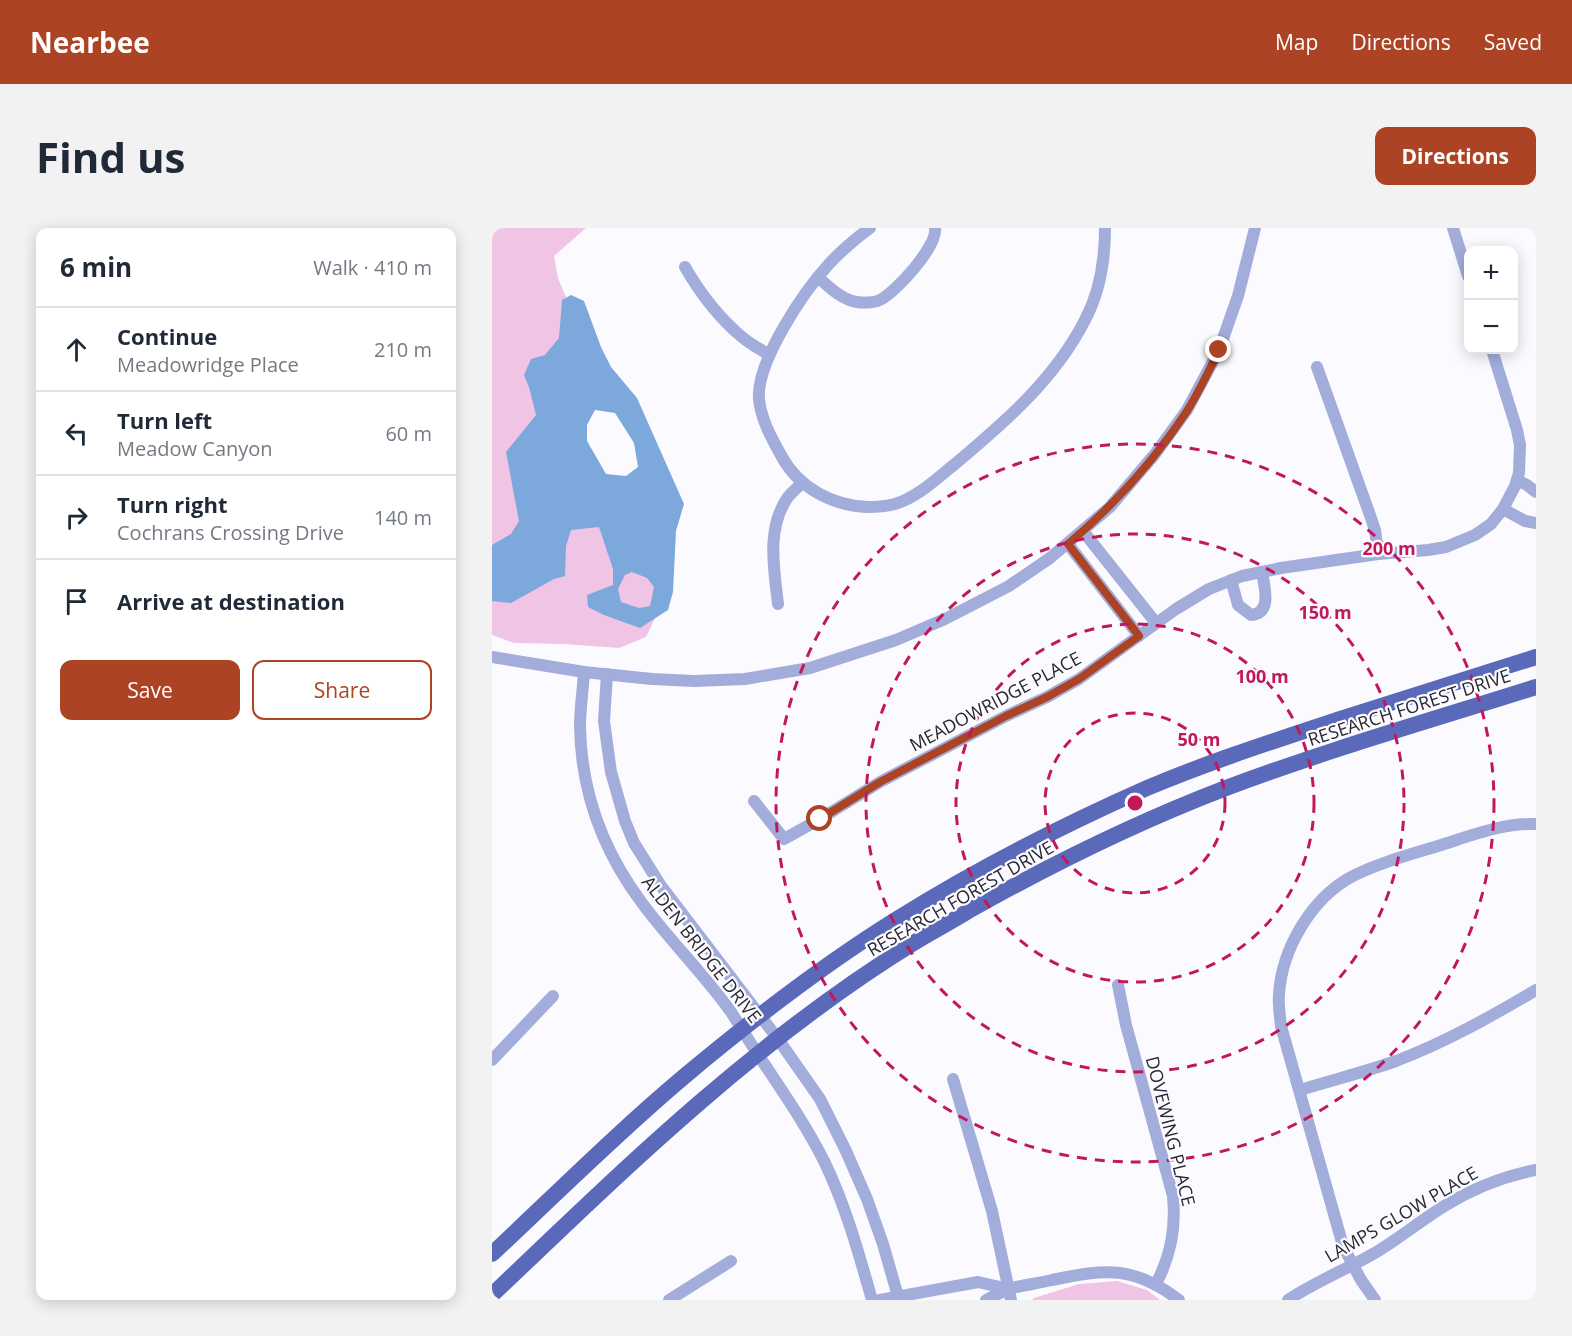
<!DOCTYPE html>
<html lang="en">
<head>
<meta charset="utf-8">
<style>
  :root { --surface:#fff; --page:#f2f2f3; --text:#1f2937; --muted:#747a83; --line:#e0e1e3; --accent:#ac4324 }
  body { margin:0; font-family:"Open Sans",sans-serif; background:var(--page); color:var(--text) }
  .controls { position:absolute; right:18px; top:18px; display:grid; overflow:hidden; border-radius:12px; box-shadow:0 3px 15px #0003 }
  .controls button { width:54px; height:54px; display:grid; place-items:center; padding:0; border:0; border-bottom:2px solid var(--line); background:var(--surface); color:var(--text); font:30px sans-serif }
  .stop { position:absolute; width:18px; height:18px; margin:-14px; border:4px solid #ac4324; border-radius:50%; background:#fff }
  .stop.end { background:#ac4324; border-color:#fff; box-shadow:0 2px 6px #0008 }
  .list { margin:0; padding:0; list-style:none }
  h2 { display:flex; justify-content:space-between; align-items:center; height:78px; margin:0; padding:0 24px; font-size:26px }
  h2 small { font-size:20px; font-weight:400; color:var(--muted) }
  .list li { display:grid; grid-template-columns:39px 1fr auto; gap:18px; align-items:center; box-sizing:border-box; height:84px; padding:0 24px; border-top:2px solid var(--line) }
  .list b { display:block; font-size:22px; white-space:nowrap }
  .list p { margin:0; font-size:20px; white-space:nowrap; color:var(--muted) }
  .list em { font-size:20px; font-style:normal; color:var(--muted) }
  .actions { display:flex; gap:12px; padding:18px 24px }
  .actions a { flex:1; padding:14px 0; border:2px solid var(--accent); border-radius:12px; text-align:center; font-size:21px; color:var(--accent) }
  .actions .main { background:var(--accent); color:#fff }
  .icon { flex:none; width:33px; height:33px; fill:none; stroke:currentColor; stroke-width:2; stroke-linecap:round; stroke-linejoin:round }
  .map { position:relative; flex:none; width:1044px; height:1072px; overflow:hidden; border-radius:12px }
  header { display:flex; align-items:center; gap:36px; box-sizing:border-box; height:84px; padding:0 30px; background:var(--accent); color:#fff }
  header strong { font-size:28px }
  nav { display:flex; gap:33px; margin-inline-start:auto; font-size:21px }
  .intro { display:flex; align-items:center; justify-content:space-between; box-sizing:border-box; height:144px; padding:0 36px }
  h1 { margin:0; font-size:42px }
  .button { padding:15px 27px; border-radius:12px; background:var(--accent); color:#fff; font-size:21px; font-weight:700 }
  main { display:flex; gap:36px; padding:0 36px }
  aside { flex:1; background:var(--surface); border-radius:12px; box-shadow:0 3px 15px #0003 }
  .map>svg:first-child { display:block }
  .green { fill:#efc4e4 }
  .water { fill:#7da8dc; fill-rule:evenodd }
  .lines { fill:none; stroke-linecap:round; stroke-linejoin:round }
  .minor { stroke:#a2addb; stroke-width:12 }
  .major { stroke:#5b69ba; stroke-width:16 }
  .route { stroke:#ac4324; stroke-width:8 }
  .ring { fill:none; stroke:#c2185b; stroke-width:3; stroke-dasharray:10 8 }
  .labels { text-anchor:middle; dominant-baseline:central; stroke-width:4.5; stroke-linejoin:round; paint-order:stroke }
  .street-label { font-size:18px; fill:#29272f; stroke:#fbfbff }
  .centre { fill:#c2185b; stroke:#fbfbff; stroke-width:3 }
  .ring-label { font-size:18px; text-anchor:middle; font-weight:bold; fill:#c2185b; stroke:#fbfbff; stroke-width:4.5; stroke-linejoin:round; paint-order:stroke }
</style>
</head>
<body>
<header>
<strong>Nearbee</strong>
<nav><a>Map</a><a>Directions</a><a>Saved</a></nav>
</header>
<div class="intro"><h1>Find us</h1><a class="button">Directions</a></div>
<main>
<aside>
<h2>6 min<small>Walk · 410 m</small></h2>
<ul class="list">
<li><svg class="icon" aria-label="ahead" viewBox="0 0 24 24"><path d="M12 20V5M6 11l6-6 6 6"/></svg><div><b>Continue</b><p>Meadowridge Place</p></div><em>210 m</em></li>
<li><svg class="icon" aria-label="left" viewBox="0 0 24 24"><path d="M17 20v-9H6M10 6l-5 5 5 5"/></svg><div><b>Turn left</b><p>Meadow Canyon</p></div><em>60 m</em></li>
<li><svg class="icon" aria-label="right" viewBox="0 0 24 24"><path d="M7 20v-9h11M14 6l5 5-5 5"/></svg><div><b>Turn right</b><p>Cochrans Crossing Drive</p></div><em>140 m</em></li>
<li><svg class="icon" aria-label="arrive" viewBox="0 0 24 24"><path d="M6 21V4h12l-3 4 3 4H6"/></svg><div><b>Arrive at destination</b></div></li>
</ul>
<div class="actions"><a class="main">Save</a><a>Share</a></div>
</aside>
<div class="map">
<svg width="1044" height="1072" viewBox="0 0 1044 1072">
  <rect width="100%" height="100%" fill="#fbfbff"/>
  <g class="green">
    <polygon points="0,0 94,0 62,28 66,50 85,96 78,215 168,353 168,380 154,409 127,420 71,416 22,415 0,407"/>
    <polygon points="625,1053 655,1062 668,1072 540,1072 542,1070 587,1056"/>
  </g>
  <path class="water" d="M 79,67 L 92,73 L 109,119 L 119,139 L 145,170 L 192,276 L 184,303 L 181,364 L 176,382 L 148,400 L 112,387 L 96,379 L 95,367 L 121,357 L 121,341 L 107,299 L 79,302 L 74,318 L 73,348 L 62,351 L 19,375 L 0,373 L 0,317 L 19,306 L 27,293 L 14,224 L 44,187 L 37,159 L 32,147 L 39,131 L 53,127 L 67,110 L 70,72 ZM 103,182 L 123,185 L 142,215 L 146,239 L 134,248 L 114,246 L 95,213 L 95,197 ZM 140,344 L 155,350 L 162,359 L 158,378 L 147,380 L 129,374 L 126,361 L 133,347 Z"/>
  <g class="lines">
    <g class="minor">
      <path d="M 378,0 C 363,11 349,23 337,36 C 312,63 264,134 267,171 C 269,192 280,211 290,229 C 307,260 341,278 376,279 C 385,279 395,278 403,276 C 426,269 445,250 463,236 C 513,194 563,151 593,92 C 608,64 613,31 613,0"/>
      <polyline points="961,0 976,48"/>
      <path d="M 193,39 C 208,65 226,89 250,109 C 258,116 268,121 277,127"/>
      <path d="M 326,49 C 337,59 350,72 365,74 C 371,75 382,75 388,72 C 404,64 446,18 443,0"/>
      <polyline points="825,139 879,290 883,302 886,326"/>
      <polyline points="1025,252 1035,257 1044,264"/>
      <polyline points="1011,281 1033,293 1044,295"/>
      <polyline points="591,303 664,395"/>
      <polyline points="576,316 647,408"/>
      <path d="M 739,352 L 746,377 L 759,387 C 781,385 772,358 770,344"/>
      <path d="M 286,376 C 282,341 274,300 296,269 C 300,264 305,260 310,255"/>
      <polyline points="0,429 92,444 160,451 202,453 253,451 318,440 404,412 453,391 517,358 558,330 618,279 663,226 695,182 727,122 746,68 763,0"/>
      <path d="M 92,444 C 91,462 88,480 88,498 C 89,563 111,623 150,675 C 178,713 212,746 239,784 C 250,801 260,818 271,834 C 293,867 315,899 333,935 C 354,979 367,1026 380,1072"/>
      <polyline points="115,446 112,493 119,544 133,593 142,615 169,658 286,811 328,871 354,923 375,971 391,1016 407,1072"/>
      <polyline points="262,573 292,611 328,591 388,554 514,488 555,469 587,451 684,381 717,361 750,348 789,340 886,326 936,322 954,319 983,307 999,296 1011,281 1023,258 1027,245 1028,217 1025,202 1000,122"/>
      <path d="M 626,757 L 634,797 L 681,968 C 684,1000 679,1027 664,1056"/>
      <polyline points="0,832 61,768"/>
      <polyline points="461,851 500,983 519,1072"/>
      <path d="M 808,862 C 840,852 873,844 904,833 C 954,814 998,789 1044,762"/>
      <polyline points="177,1072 239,1033"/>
      <polyline points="388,1072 486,1054 517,1061"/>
      <path d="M 494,1072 C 502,1068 511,1063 520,1060 C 533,1057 547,1055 560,1052 C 614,1041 641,1037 687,1072"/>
      <path d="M 796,1072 C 823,1054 853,1042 881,1026 C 907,1011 929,992 954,977 C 982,960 1012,948 1044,942"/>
      <path d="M 883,1072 L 869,1052 L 851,1018 L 789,798 C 788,788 786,777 787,766 C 790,721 819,671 859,649 C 886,635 917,627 946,618 C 978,608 1010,595 1044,596"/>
    </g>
    <g class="major">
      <path d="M 0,1026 C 64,966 126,904 194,847 C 261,791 331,737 405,691 C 485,641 569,598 655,560 C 719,533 785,512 851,490 C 916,470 980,449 1044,429"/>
      <path d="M 0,1067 C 132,941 263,813 420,716 C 439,704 459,694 478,682 C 560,636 645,594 734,560 C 835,522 940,492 1044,459"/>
    </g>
  </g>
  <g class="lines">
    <path class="route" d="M 328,591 L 388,554 L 514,488 L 555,469 L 587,451 L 647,408 L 576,316 C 621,278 662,233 695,183 C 707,164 717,143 727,122"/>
  </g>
  <g class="ring">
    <circle cx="643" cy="575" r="90"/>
    <circle cx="643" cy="575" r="179"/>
    <circle cx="643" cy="575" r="269"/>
    <circle cx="643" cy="575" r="359"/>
  </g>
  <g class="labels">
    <g class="street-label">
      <text transform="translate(503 473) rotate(-28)">MEADOWRIDGE PLACE</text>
      <text transform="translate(917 479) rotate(-18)">RESEARCH FOREST DRIVE</text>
      <text transform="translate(468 670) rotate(-30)">RESEARCH FOREST DRIVE</text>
      <text transform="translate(210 721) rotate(52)">ALDEN BRIDGE DRIVE</text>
      <text transform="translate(679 903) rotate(76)">DOVEWING PLACE</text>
      <text transform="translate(909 986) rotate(-30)">LAMPS GLOW PLACE</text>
    </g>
  </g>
  <circle cx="643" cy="575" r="9" class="centre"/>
  <g class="ring-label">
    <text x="897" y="327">200 m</text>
    <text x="833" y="391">150 m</text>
    <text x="770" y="455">100 m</text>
    <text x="707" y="518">50 m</text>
  </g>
</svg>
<div class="controls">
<button>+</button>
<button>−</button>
</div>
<div class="stop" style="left:328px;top:591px"></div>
<div class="stop end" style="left:727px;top:122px"></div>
</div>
</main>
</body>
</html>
